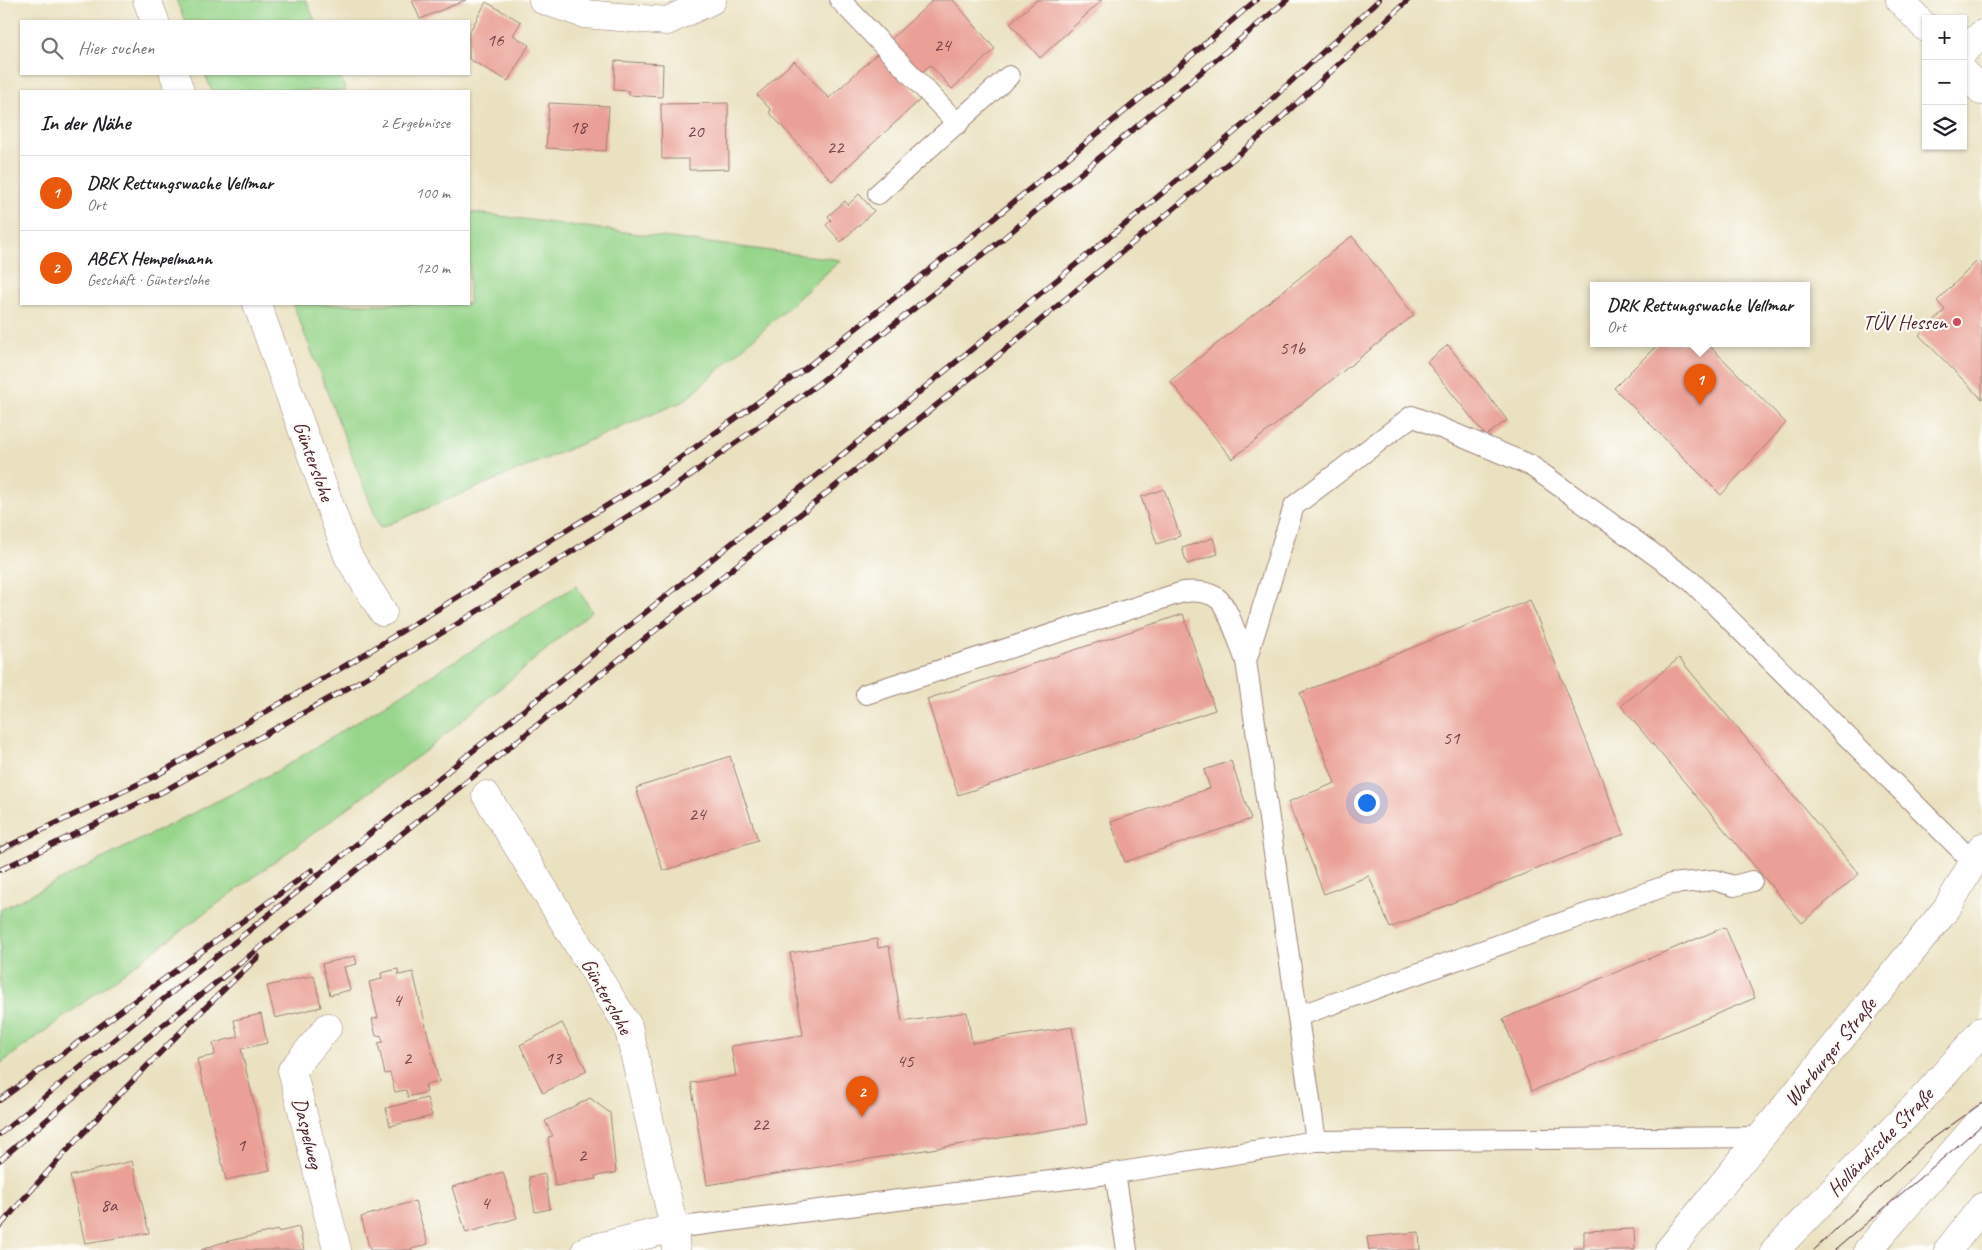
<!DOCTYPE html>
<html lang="de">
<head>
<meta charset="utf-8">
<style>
  :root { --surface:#fff; --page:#f2f2f2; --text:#202124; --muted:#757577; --line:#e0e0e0; --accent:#ea580c }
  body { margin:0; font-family:Caveat,sans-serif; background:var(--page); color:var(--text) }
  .controls { position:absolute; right:15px; top:15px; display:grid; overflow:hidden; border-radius:0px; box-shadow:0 1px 4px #0004 }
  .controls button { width:45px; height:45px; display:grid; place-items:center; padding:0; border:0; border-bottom:1px solid var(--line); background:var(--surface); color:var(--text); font:25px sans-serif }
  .you { position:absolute; left:1366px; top:802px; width:18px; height:18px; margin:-12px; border:4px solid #fff; border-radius:50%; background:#1a73e8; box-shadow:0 0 0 8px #1a73e833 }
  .badge { display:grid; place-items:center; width:32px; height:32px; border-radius:50%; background:var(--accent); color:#fff; font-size:16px; font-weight:700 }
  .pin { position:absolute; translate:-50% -41px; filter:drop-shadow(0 1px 2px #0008) }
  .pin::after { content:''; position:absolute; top:26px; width:18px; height:15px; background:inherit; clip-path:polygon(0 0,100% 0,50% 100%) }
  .popup { position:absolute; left:1590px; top:282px; width:220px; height:65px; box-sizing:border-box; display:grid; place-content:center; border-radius:0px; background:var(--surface); filter:drop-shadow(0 1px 4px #0005); font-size:16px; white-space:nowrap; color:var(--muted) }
  .popup b { font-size:19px; color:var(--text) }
  .popup::after { content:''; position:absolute; left:50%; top:100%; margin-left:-10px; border:10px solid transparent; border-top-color:var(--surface) }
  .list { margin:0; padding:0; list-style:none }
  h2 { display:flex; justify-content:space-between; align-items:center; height:65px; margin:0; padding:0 20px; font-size:21px }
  h2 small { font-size:16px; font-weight:400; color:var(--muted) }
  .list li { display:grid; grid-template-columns:32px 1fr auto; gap:15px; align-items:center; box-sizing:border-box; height:75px; padding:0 20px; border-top:1px solid var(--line) }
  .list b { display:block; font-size:19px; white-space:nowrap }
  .list p { margin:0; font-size:16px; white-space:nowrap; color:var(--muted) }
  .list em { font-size:16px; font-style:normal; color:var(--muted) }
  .icon { flex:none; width:28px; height:28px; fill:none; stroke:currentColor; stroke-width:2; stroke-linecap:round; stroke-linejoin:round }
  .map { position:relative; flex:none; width:1982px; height:1250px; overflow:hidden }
  .search { position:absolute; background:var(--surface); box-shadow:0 1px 4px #0004; left:20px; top:20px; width:450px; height:55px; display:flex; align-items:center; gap:12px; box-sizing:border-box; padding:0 18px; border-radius:0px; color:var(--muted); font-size:19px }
  .panel { position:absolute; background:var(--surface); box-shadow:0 1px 4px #0004; left:20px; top:90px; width:450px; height:215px; border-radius:0px }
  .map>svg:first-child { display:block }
  .green { fill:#97d58b; stroke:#707a5b }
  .building { fill:#eaa096 }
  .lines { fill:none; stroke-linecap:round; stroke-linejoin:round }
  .service-casing { stroke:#9a8076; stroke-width:22 }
  .minor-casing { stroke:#9a8076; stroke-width:29 }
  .tertiary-casing { stroke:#9a8076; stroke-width:29 }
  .trunk-casing { stroke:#9a8076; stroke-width:29 }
  .service { stroke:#fff; stroke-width:20 }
  .minor { stroke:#fff; stroke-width:28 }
  .tertiary { stroke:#fff; stroke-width:28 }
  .trunk { stroke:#fff; stroke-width:28 }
  .tram { stroke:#4a1f2b; stroke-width:1 }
  .rail-casing { stroke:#4a1f2b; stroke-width:5.5 }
  .rail { stroke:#fdfcf7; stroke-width:4; stroke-dasharray:11; stroke-linecap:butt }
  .poi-dot { fill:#d1495b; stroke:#fdfcf7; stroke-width:2 }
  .labels { text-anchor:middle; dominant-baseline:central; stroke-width:4.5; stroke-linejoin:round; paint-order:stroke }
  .number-label { font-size:19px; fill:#723f46 }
  .poi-label { font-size:21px; fill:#4a1f2b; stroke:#fdfcf7; text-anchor:end }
  .street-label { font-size:21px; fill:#4a1f2b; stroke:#fdfcf7 }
</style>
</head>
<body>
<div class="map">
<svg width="1982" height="1250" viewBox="0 0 1982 1250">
  <rect width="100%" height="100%" fill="#fdfcf7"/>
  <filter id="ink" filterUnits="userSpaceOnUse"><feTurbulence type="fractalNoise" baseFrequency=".02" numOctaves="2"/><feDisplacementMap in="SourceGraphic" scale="10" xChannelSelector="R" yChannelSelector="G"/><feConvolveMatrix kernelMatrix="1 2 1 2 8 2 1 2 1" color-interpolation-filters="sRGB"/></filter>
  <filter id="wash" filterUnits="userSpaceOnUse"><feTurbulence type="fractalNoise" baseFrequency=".0096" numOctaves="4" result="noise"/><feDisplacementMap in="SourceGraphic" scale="20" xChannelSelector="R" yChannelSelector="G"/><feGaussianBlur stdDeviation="1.12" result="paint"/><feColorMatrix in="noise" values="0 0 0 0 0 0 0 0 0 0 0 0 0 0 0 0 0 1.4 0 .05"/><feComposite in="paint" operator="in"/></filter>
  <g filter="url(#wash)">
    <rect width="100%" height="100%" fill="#eae1c0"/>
    <g class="green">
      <polygon points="176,0 306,0 315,21 185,21"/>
      <polygon points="205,74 339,74 346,91 212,91"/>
      <polygon points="469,212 841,260 684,401 380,528 293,304 469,304"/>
      <polygon points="576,586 592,611 428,749 0,1064 0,910 279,770"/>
    </g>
    <g id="blocks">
      <g class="building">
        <polygon points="412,0 466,0 420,19"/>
        <polygon points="933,0 953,0 995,49 952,89 930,65 920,74 889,41"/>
        <polygon points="1037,0 1102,0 1040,58 1010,23"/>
        <polygon points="486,2 521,22 513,35 529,45 508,81 469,59 469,33"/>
        <polygon points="878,53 921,99 832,181 769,112 771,110 757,95 794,61 829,98"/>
        <polygon points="615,61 663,64 662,97 629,95 629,91 614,90"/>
        <polygon points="549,103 609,106 606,151 546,148"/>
        <polygon points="728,103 729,169 689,170 689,159 662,159 661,104"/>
        <polygon points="859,194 874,211 841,242 826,225 831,220 828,216 845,201 848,205"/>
        <polygon points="1352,236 1414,315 1232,459 1170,381"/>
        <polygon points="1978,260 1982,264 1982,399 1919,335 1945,310 1937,301"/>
        <polygon points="1658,344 1708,344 1786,423 1721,495 1614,388"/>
        <polygon points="1448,345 1507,420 1486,436 1427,362"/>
        <polygon points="1164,489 1180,536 1157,544 1141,497"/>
        <polygon points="1213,538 1218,554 1187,564 1182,548"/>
        <polygon points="1530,600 1624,834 1390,928 1369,876 1324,894 1288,802 1335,783 1300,693"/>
        <polygon points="1183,614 1215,710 958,795 927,699"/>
        <polygon points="1679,658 1859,874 1802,923 1621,706"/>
        <polygon points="730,756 758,840 663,871 636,788"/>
        <polygon points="1231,761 1251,819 1125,862 1111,822 1210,788 1204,770"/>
        <polygon points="1725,927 1755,998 1532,1091 1503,1019"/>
        <polygon points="877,939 878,948 889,946 902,1022 967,1012 972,1043 1072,1027 1087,1124 707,1185 691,1083 736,1076 731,1046 803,1035 790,953"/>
        <polygon points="355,956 357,964 344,967 350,990 330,995 322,964"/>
        <polygon points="398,969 399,975 413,972 439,1082 425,1085 427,1092 408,1097 406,1090 395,1092 390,1073 385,1074 378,1043 383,1042 381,1035 376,1036 372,1019 378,1018 369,982 382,979 381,973"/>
        <polygon points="314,975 321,1007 275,1018 267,986"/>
        <polygon points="261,1014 267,1043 241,1049 270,1170 226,1180 197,1059 215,1055 213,1043 238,1037 234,1020"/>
        <polygon points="562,1023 587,1071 543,1093 520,1045"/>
        <polygon points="427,1098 432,1116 390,1126 386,1108"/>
        <polygon points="590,1098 610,1113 616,1173 595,1176 596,1179 555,1186 548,1137 553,1136 545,1121"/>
        <polygon points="132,1161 149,1233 85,1243 70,1176"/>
        <polygon points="503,1172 517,1218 466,1233 452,1187"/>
        <polygon points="545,1174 550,1209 535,1212 529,1177"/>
        <polygon points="415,1201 428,1244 409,1250 370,1250 361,1217"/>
        <polygon points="299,1227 304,1250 201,1250 220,1243 278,1230 278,1232"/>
        <polygon points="1634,1229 1635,1250 1574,1250 1574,1248 1584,1248 1584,1231"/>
        <polygon points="1419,1232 1420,1250 1369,1250 1367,1237"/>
      </g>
    </g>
  </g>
  <g filter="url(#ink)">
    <use href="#blocks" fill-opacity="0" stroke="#9a8076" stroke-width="1"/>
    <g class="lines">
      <defs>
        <g id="service">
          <polyline points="840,0 958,124"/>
          <polyline points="878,194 1009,76"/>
          <path d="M 866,694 L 1183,592 C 1195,591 1207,591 1217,598 C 1229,606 1240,647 1246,661"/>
          <polyline points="1298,1016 1671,884 1714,880 1734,886 1752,881"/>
          <polyline points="1316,1141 1246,661 1294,506 1412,416 1530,465 1691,581 1973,862"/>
          <polyline points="674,1228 1115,1173"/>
          <polyline points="1127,1250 1115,1173 1316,1141 1761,1137"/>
        </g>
        <g id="minor">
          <polyline points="147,0 155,21"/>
          <polyline points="543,0 584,14 667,21 712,0"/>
          <polyline points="174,74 180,91"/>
          <polyline points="257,304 348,556 383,612"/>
          <polyline points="486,795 628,1026 674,1228 676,1250"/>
          <polyline points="328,1027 292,1070 337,1250"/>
          <polyline points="586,1250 674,1228"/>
          <polyline points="1669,1250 1947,908 1982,847"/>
        </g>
        <g id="tertiary">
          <polyline points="1900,0 1926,28"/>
          <polyline points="1963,52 1982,34"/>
          <polyline points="1963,71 1982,91"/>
          <polyline points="1948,1250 1982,1207"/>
        </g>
        <g id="trunk">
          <polyline points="1775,1250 1928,1093 1982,1031"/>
          <polyline points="1868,1250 1982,1119"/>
        </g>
      </defs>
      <use href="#service" class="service-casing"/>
      <use href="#minor" class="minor-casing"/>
      <use href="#tertiary" class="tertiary-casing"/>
      <use href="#trunk" class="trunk-casing"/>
      <use href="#service" class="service"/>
      <use href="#minor" class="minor"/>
      <use href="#tertiary" class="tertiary"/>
      <use href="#trunk" class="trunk"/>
      <g class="tram">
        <polyline points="1814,1250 1925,1144 1982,1103"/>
        <polyline points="1835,1250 1982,1125"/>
      </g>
      <defs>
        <g id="rail">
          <polyline points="0,850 155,776 355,660 655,476 806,368 987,224 1165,78 1256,0"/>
          <polyline points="0,870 164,791 364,679 457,624 671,489 818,384 999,242 1287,0"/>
          <polyline points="0,1100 312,870"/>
          <polyline points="0,1134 140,1018 843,454 1128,222 1257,113 1379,0"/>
          <polyline points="0,1160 72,1098 994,359 1269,129 1408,0"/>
          <path d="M 0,1226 C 81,1132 168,1042 258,957"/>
        </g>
      </defs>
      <use href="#rail" class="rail-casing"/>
      <use href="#rail" class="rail"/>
    </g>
  </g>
  <circle class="poi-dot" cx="1957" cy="322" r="5"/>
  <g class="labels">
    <g class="number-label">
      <text x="495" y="40">16</text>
      <text x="942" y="45">24</text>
      <text x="578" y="127">18</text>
      <text x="695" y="131">20</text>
      <text x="835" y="147">22</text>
      <text x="1292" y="348">51b</text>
      <text x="1451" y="738">51</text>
      <text x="697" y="814">24</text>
      <text x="397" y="1000">4</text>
      <text x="407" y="1058">2</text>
      <text x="553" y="1058">13</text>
      <text x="905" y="1061">45</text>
      <text x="760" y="1124">22</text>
      <text x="241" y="1145">1</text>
      <text x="582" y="1155">2</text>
      <text x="485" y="1203">4</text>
      <text x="109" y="1205">8a</text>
    </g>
    <g class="poi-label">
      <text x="1947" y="322">TÜV Hessen</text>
    </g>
    <g class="street-label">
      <text transform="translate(314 461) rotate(70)">Günterslohe</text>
      <text transform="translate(607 996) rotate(61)">Günterslohe</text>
      <text transform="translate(1830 1052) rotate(-51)">Warburger Straße</text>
      <text transform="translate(308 1133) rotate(76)">Daspelweg</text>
      <text transform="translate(1880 1142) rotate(-46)">Holländische Straße</text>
    </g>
  </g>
</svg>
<div class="controls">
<button>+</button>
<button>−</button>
<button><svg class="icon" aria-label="layers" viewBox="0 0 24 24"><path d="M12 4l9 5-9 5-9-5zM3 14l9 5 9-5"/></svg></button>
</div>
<div class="you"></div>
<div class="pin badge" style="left:1700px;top:405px">1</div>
<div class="popup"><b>DRK Rettungswache Vellmar</b>Ort</div>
<div class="pin badge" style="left:862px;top:1117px">2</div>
<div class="search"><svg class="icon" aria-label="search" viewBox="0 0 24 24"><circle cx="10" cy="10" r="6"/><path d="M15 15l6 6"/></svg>Hier suchen</div>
<section class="panel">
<h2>In der Nähe<small>2 Ergebnisse</small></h2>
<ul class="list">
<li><span class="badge">1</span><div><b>DRK Rettungswache Vellmar</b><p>Ort</p></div><em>100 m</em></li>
<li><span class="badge">2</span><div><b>ABEX Hempelmann</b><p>Geschäft · Günterslohe</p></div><em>120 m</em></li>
</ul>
</section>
</div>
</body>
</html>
